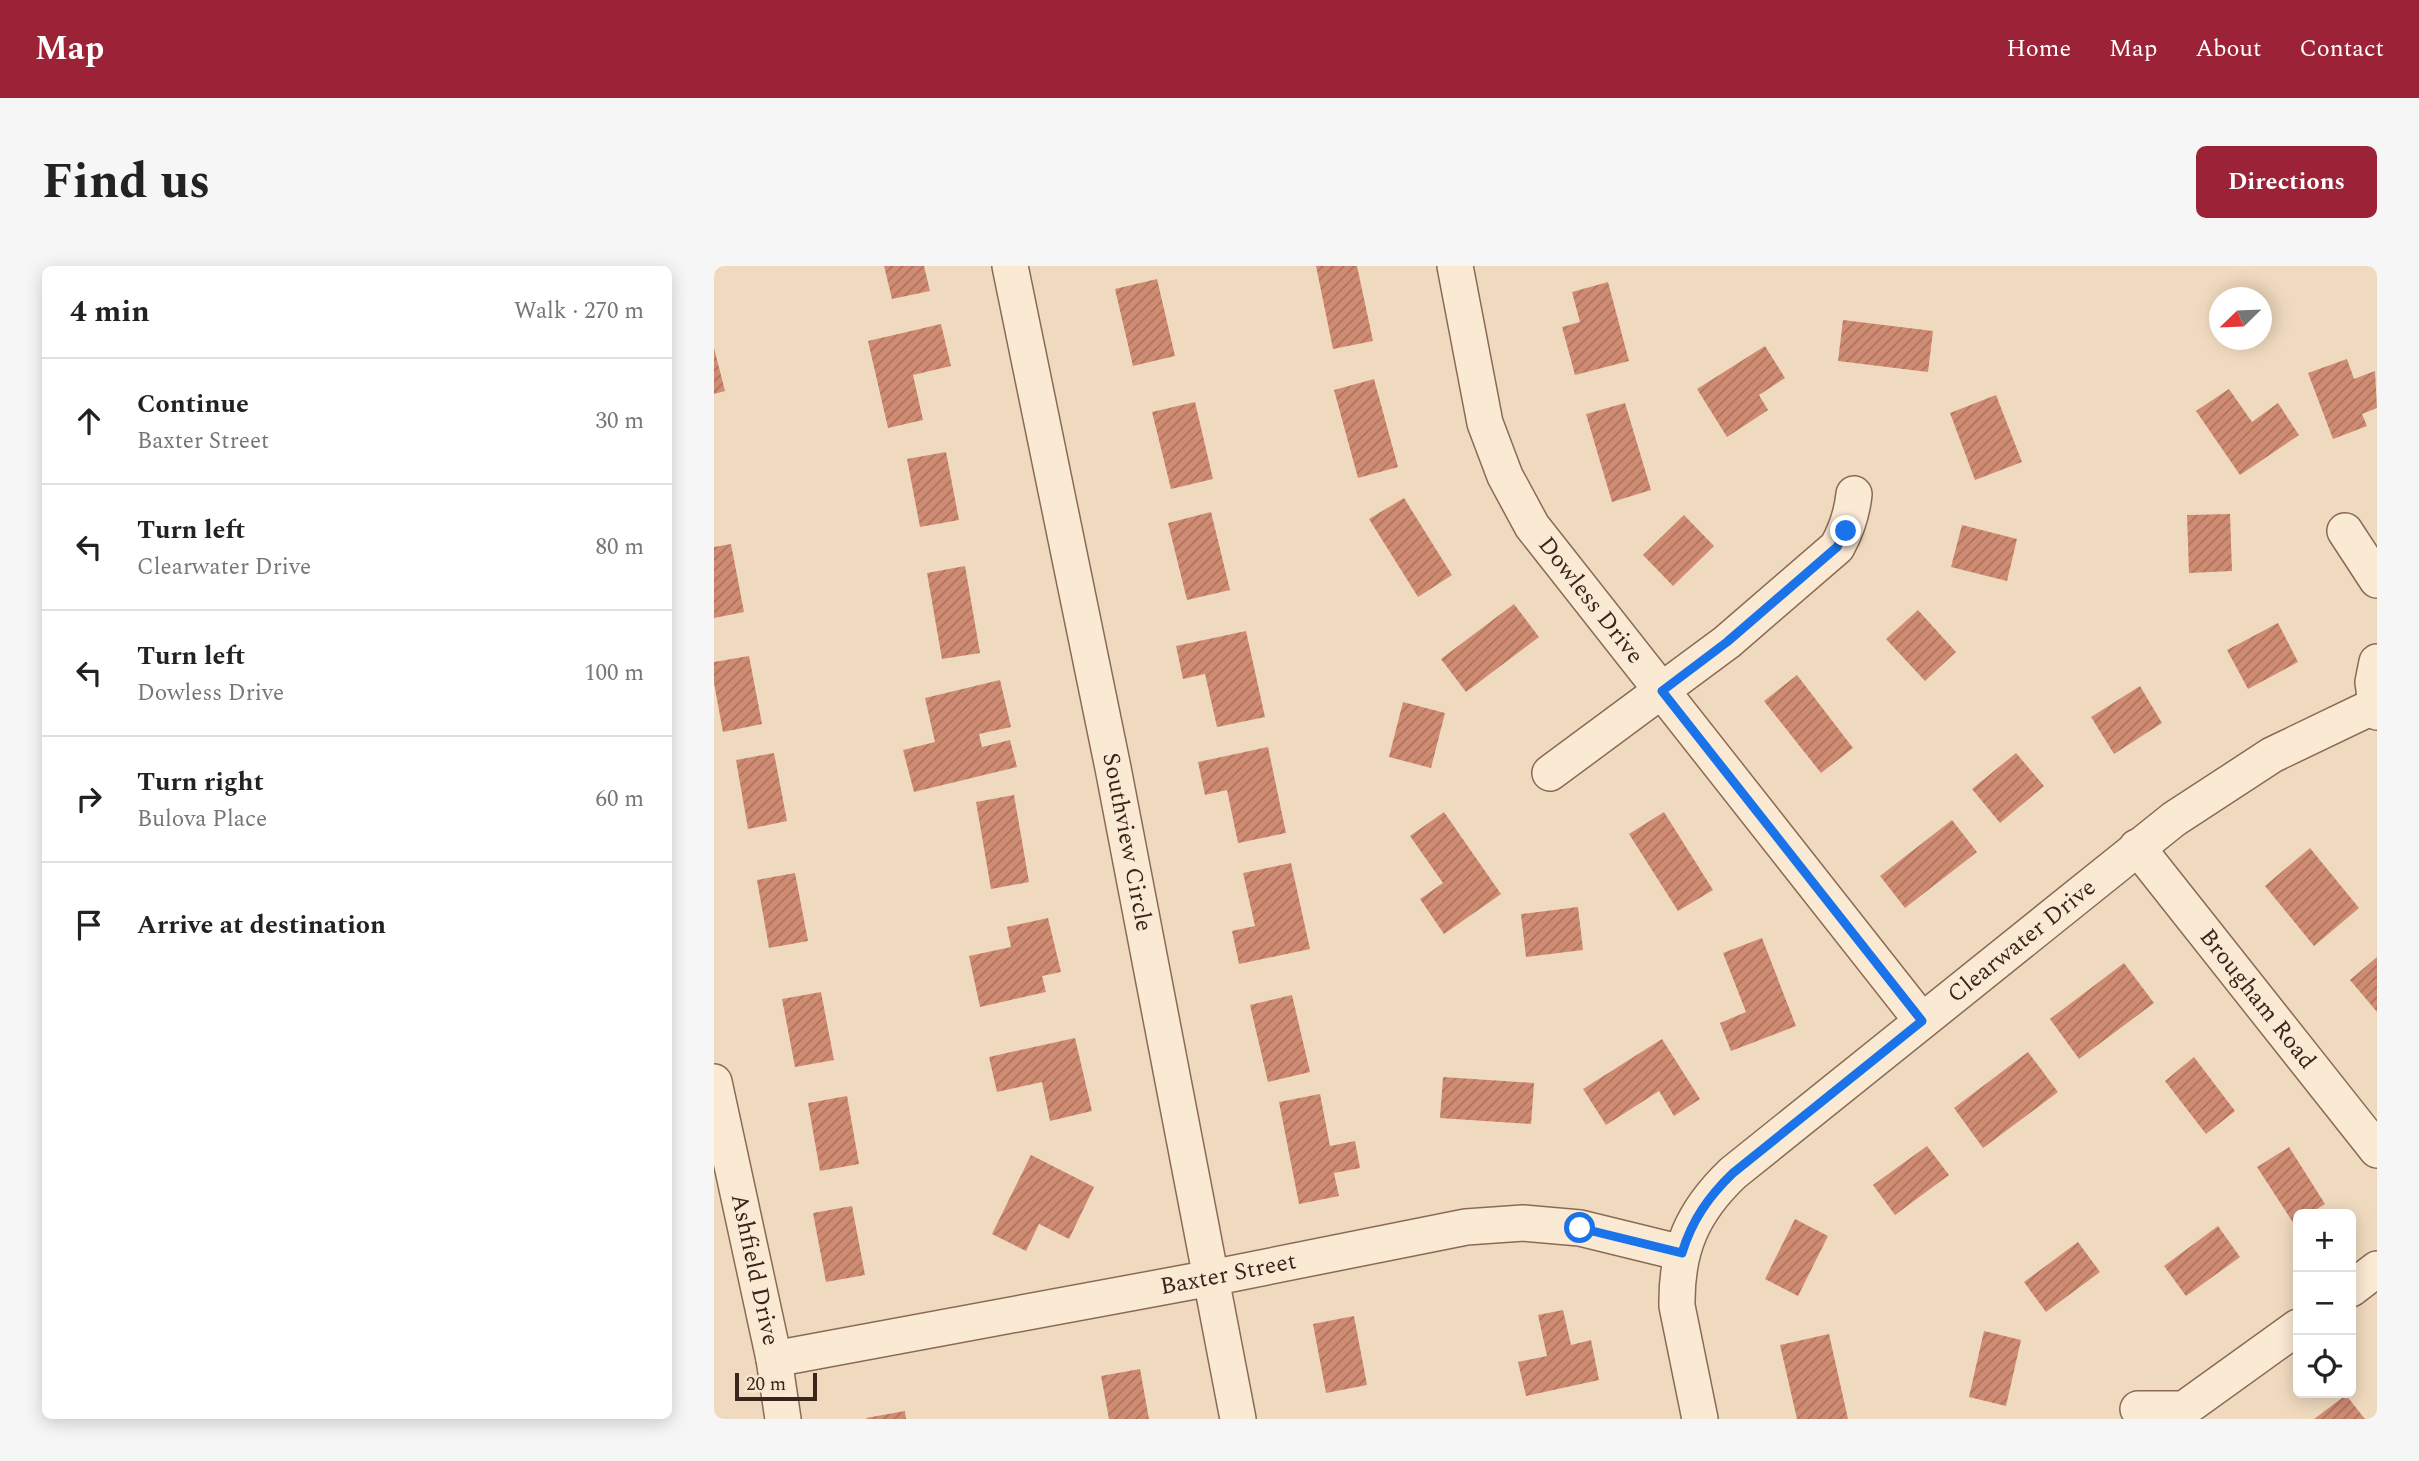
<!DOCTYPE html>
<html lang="en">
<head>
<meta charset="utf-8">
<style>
  :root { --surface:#fff; --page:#f6f6f6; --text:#222; --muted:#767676; --line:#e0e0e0; --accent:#9c2337 }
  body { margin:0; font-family:Spectral,serif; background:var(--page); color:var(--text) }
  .controls { position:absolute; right:21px; bottom:21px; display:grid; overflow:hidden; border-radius:10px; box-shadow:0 4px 18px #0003 }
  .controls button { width:63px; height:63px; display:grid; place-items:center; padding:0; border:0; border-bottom:2px solid var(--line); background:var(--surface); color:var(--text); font:35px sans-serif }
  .compass { position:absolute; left:1495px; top:21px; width:63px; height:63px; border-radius:50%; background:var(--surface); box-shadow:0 4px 18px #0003; rotate:247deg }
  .scale { position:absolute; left:21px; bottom:18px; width:82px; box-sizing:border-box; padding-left:7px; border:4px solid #39251c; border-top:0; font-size:19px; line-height:24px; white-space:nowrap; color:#39251c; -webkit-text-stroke:5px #f7e6cf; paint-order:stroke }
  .stop { position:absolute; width:21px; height:21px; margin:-16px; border:5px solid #1a73e8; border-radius:50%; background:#fff }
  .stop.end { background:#1a73e8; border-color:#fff; box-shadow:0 2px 7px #0008 }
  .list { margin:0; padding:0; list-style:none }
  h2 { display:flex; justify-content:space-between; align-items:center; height:91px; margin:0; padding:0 28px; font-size:30px }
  h2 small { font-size:23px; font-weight:400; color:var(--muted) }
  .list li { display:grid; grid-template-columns:46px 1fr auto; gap:21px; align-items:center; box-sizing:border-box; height:126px; padding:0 28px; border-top:2px solid var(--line) }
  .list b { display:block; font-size:26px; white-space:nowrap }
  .list p { margin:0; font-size:23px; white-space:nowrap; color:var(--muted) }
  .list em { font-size:23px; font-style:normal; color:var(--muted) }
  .icon { flex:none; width:38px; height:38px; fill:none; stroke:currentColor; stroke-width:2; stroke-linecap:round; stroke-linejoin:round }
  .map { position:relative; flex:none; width:1663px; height:1153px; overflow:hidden; border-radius:10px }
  header { display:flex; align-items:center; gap:42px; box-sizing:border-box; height:98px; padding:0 35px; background:var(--accent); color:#fff }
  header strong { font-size:33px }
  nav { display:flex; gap:38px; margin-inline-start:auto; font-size:24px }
  .intro { display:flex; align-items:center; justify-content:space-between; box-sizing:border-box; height:168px; padding:0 42px }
  h1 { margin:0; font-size:49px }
  .button { padding:18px 32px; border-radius:10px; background:var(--accent); color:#fff; font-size:24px; font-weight:700 }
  main { display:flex; gap:42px; padding:0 42px }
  aside { flex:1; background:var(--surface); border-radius:10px; box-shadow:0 4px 18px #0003 }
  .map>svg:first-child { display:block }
  .building { fill:url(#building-hatch) }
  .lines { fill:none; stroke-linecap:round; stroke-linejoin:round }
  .minor-casing { stroke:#8a6a57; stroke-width:38 }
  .minor { stroke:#fae9d3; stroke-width:35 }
  .route { stroke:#1a73e8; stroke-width:9 }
  .labels { text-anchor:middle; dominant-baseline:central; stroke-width:5; stroke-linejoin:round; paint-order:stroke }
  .street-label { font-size:24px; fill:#39251c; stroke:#f7e6cf }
</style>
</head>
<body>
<header>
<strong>Map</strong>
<nav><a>Home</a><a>Map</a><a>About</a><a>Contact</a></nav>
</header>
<div class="intro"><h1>Find us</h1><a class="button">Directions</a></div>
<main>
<aside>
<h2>4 min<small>Walk · 270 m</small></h2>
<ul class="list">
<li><svg class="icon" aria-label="ahead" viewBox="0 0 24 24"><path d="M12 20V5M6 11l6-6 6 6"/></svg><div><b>Continue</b><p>Baxter Street</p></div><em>30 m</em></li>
<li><svg class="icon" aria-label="left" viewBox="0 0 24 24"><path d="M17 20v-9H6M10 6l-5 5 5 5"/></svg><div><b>Turn left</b><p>Clearwater Drive</p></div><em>80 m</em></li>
<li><svg class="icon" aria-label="left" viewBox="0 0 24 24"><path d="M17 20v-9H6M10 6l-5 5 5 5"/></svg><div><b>Turn left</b><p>Dowless Drive</p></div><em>100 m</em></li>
<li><svg class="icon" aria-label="right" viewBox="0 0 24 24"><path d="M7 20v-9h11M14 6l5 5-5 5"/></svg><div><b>Turn right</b><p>Bulova Place</p></div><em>60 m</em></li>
<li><svg class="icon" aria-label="arrive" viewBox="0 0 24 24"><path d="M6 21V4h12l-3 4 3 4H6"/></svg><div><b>Arrive at destination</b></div></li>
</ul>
</aside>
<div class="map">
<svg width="1663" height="1153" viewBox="0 0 1663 1153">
  <defs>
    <pattern id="building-hatch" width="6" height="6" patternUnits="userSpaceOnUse" patternTransform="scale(1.75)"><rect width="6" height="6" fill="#d08c73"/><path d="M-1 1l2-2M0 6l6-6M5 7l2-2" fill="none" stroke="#aa725e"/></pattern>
  </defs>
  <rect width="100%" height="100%" fill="#f0dabf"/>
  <g class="building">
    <polygon points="170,0 210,0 216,25 178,33"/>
    <polygon points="602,0 643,0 659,75 619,83"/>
    <polygon points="443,13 461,90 419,100 401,23"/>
    <polygon points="894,16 915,95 861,109 848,61 866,56 858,26"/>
    <polygon points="1129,54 1219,65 1214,106 1124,95"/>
    <polygon points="227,58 237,100 199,109 209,154 174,162 154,75"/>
    <polygon points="1051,80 1071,112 1045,129 1054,144 1013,171 983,123"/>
    <polygon points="0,82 11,125 0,128"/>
    <polygon points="1633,93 1640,113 1661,105 1663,142 1648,148 1653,160 1619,173 1594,107"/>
    <polygon points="660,113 684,201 644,212 620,124"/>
    <polygon points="1515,123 1538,156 1564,137 1585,169 1526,209 1482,145"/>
    <polygon points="1282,129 1308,196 1261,214 1236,147"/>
    <polygon points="481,136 499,213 457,223 438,146"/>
    <polygon points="911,137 937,224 898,236 872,148"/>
    <polygon points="232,186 245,254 206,261 193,193"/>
    <polygon points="690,232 738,309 704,331 655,253"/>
    <polygon points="497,246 516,324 473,334 454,257"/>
    <polygon points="1516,248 1518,305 1475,307 1473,249"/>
    <polygon points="970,249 1000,280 959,320 929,289"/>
    <polygon points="1248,259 1303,273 1293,315 1237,301"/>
    <polygon points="17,278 30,346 0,352 0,281"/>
    <polygon points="251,300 266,387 228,393 213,307"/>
    <polygon points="800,338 825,371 752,426 727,393"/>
    <polygon points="1204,344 1242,386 1211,415 1172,373"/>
    <polygon points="1564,357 1584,396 1534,423 1513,384"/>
    <polygon points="532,365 551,451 503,461 491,408 469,413 462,380"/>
    <polygon points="35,390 48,458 9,466 0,417 0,396"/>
    <polygon points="1083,409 1139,482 1107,507 1050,435"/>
    <polygon points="286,414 297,461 265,468 268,481 296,474 303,501 200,526 189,484 221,476 211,432"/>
    <polygon points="1426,420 1448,457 1400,488 1377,451"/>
    <polygon points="689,436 731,447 717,502 675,491"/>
    <polygon points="554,481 572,567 524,577 513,524 491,529 484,496"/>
    <polygon points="60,487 73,555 34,563 22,494"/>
    <polygon points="1302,487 1330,520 1286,557 1258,523"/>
    <polygon points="300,529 315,616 277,623 262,536"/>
    <polygon points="730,546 787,628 730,668 706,633 729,617 696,570"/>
    <polygon points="950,546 999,624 964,645 915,568"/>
    <polygon points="1238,554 1263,586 1191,642 1166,610"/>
    <polygon points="1596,582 1645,642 1600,680 1551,620"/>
    <polygon points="577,597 596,683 525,698 518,665 541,660 529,607"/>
    <polygon points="81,607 94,675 55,682 43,614"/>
    <polygon points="864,641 869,684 812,691 807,648"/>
    <polygon points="334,652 347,706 328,710 332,726 266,741 255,690 297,681 293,661"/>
    <polygon points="1048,672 1082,760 1017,785 1006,757 1032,746 1009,687"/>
    <polygon points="1663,691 1663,746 1636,714"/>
    <polygon points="1410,697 1440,737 1365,793 1336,753"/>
    <polygon points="107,726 120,794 81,801 68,733"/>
    <polygon points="578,729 596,806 554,816 536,739"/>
    <polygon points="361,772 378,845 336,855 328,816 283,826 275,791"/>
    <polygon points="948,773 986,833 960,850 945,825 892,859 869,823"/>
    <polygon points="1314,786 1344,826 1269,882 1240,842"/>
    <polygon points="1480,791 1521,845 1492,868 1451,815"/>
    <polygon points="729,811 820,817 817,858 726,852"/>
    <polygon points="606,828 616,880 641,875 646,902 620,907 625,930 585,938 565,836"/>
    <polygon points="133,830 145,898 106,905 94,837"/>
    <polygon points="1213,880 1235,909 1181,949 1159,919"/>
    <polygon points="1575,881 1611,938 1595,948 1584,948 1584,955 1580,958 1543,901"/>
    <polygon points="317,889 380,921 355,973 325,958 312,985 278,968"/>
    <polygon points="138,940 151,1009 112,1016 99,947"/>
    <polygon points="1081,953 1114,970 1084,1030 1051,1013"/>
    <polygon points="1504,960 1526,991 1472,1030 1450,1000"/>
    <polygon points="1364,976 1386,1006 1332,1046 1310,1016"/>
    <polygon points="849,1044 857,1079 877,1074 885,1114 812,1130 804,1096 833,1090 824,1049"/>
    <polygon points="640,1050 653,1119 612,1127 599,1058"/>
    <polygon points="1270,1065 1307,1074 1292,1140 1255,1131"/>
    <polygon points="1115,1068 1134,1153 1083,1153 1066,1079"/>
    <polygon points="426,1103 435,1153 395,1153 387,1110"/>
    <polygon points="1632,1129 1651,1153 1600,1153"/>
    <polygon points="191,1145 192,1153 153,1153 152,1152"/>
  </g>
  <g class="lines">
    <defs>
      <g id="minor">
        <path id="s1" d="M 296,0 L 399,502 L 524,1153"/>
        <path id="s2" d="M 741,0 L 771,157 L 791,210 L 818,260 L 1208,755"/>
        <polyline points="1631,265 1663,314"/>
        <polyline points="1663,396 1659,416 1663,446"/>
        <path d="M 836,507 L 1013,376 L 1123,281 C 1133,263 1138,248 1140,228"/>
        <path id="s3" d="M 1423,581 L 1663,884"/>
        <path id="s4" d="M 0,816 L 60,1093 L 69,1153"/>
        <polyline points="1637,1023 1663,1003"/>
        <path id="s5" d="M 60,1093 L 497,1012 L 752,961 L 809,957 L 866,962 L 968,987"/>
        <polyline points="1424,1143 1470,1143 1584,1061"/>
        <path id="s6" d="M 986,1153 L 963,1040 C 962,984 978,946 1019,907 L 1460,553 L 1558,489 L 1660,440"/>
      </g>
    </defs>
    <use href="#minor" class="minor-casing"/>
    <use href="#minor" class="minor"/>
  </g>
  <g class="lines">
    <path class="route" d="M 866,962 L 968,987 C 978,954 995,930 1019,907 L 1208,755 L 948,425 L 1013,376 L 1123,281 L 1132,265"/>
  </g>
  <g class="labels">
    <g class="street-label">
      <text stroke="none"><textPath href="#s2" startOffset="368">Dowless Drive</textPath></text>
      <text stroke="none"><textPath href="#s1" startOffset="588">Southview Circle</textPath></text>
      <text stroke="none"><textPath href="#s6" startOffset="635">Clearwater Drive</textPath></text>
      <text stroke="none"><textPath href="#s3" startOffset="194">Brougham Road</textPath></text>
      <text stroke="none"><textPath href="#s4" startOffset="192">Ashfield Drive</textPath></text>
      <text stroke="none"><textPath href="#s5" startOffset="462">Baxter Street</textPath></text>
    </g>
  </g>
</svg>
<div class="controls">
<button>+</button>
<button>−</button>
<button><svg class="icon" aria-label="locate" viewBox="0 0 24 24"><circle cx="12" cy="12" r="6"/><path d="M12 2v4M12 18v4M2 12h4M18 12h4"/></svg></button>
</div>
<svg class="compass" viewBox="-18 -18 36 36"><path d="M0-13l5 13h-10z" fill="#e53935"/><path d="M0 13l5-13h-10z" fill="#767676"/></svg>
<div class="scale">20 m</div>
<div class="stop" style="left:866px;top:962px"></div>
<div class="stop end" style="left:1132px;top:265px"></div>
</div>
</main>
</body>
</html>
